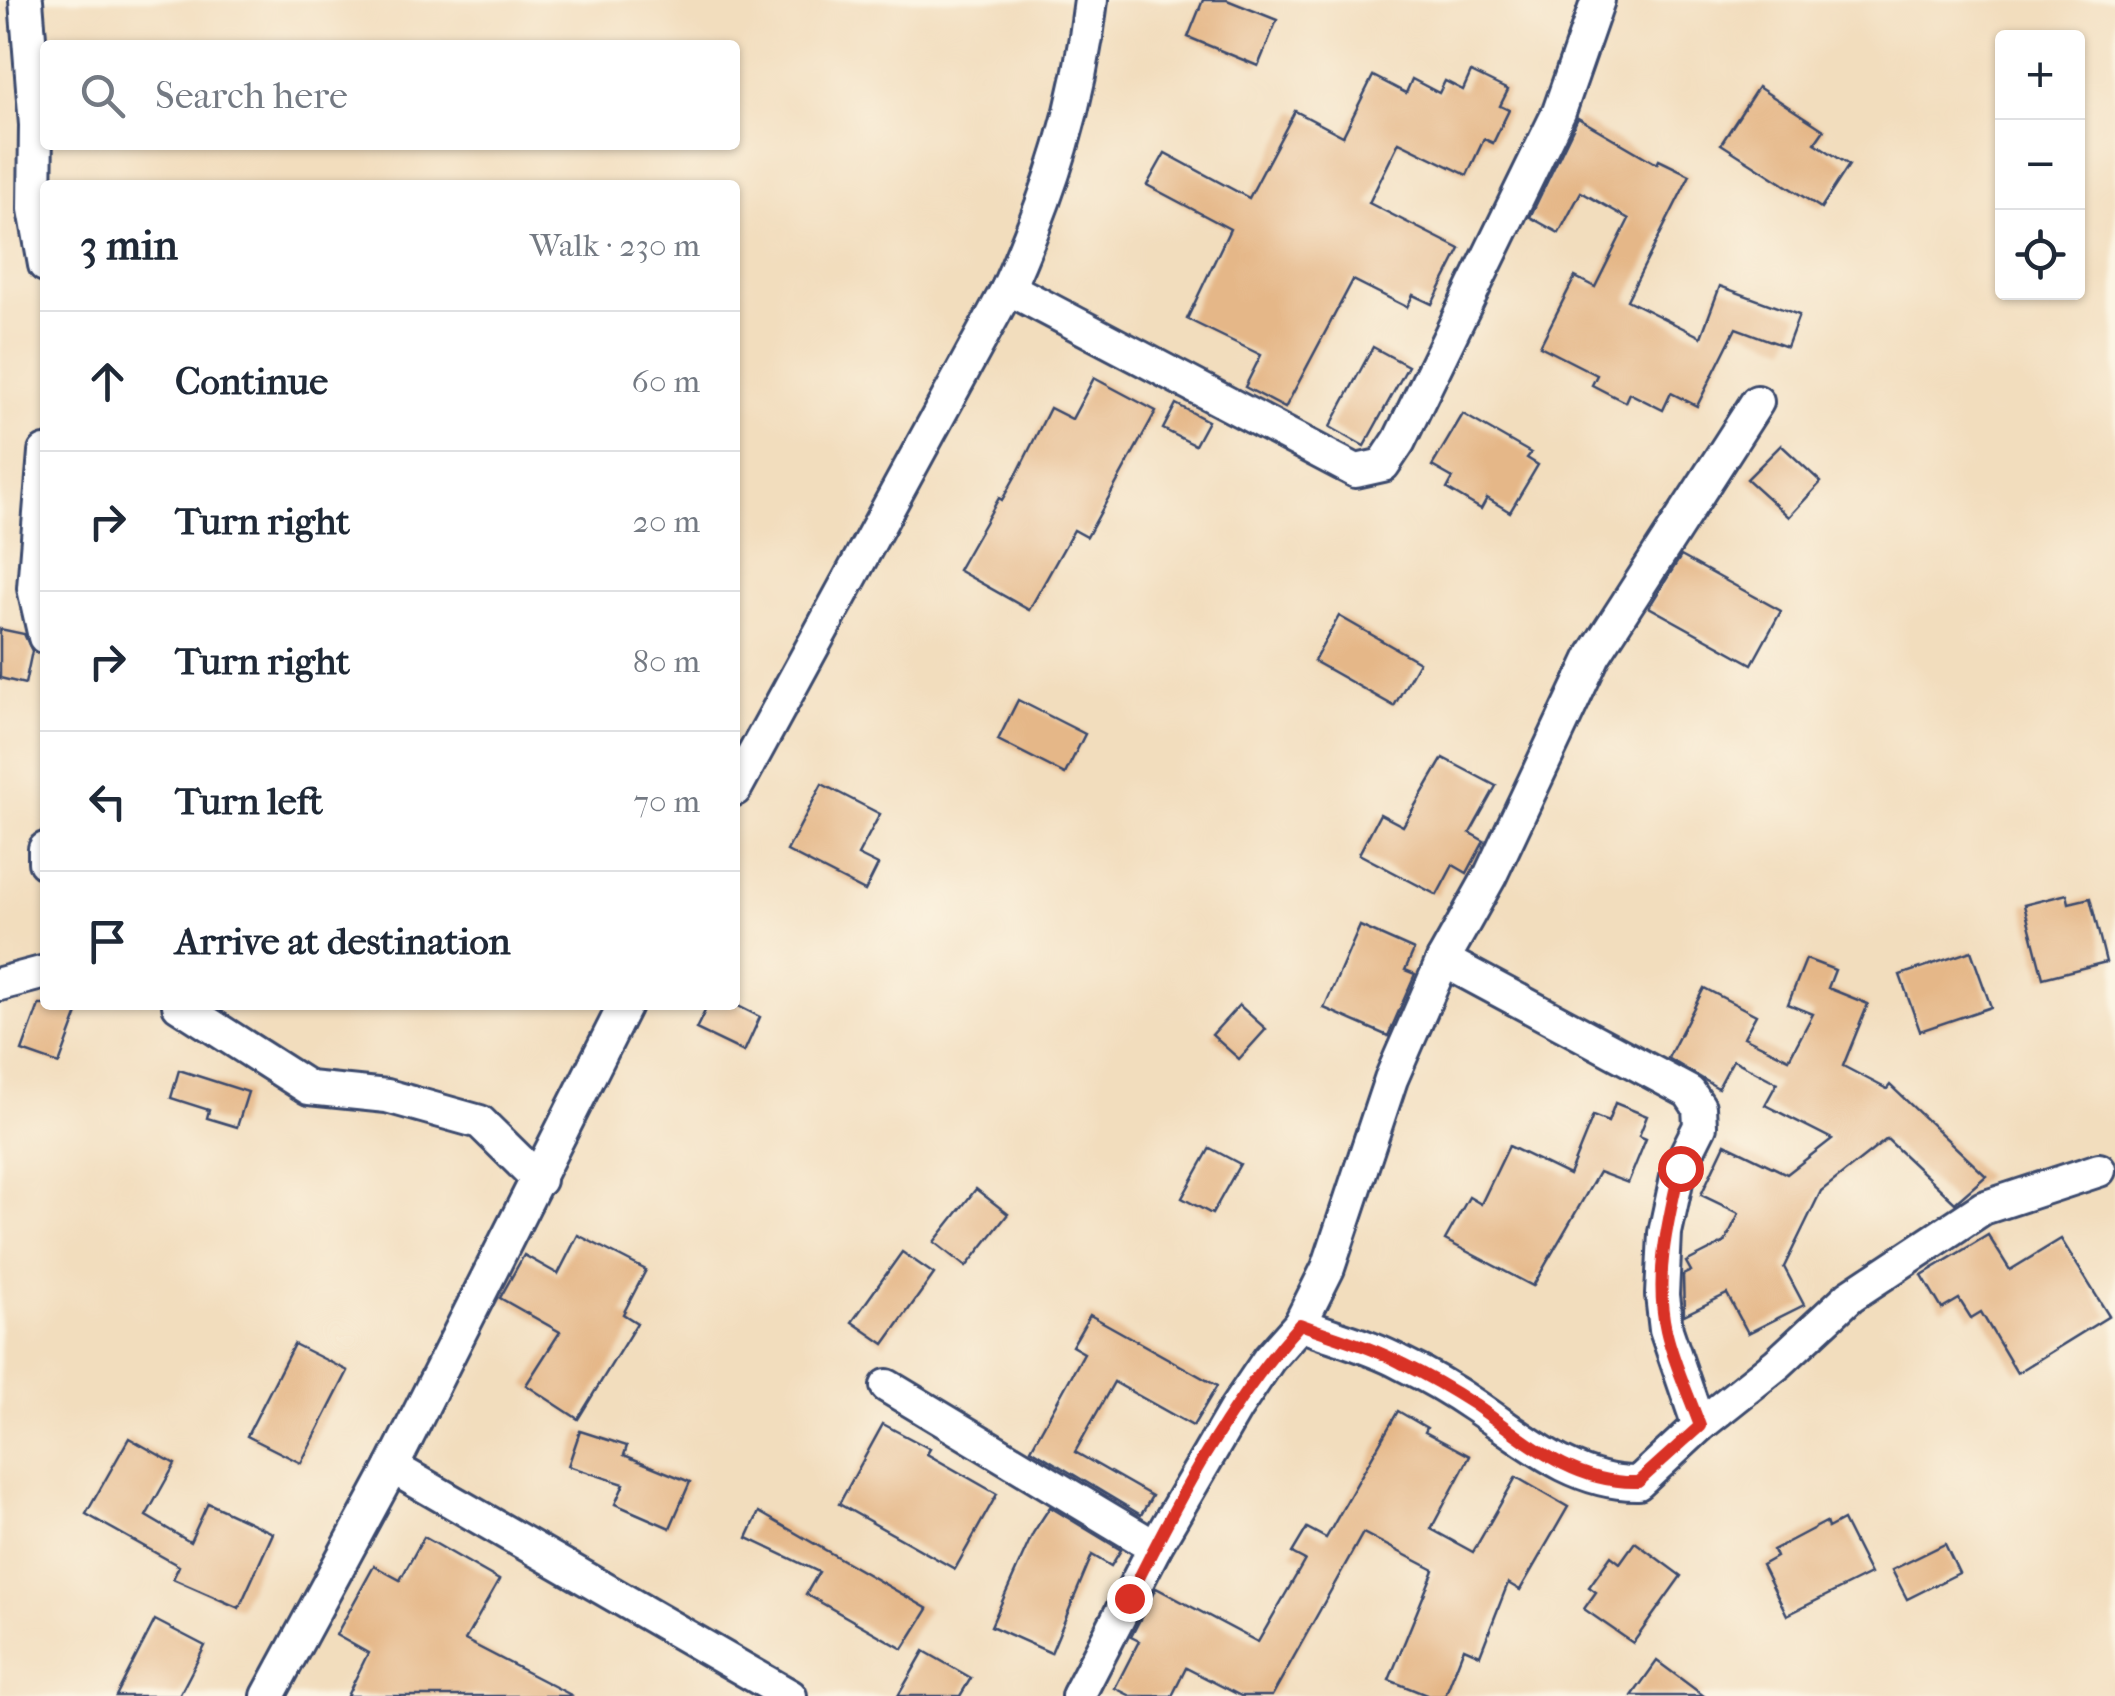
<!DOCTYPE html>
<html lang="en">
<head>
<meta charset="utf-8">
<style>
  :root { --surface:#fff; --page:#f2f2f3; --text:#1f2937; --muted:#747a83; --line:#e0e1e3 }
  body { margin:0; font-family:"IM FELL French Canon",serif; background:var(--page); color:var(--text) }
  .controls { position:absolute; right:30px; top:30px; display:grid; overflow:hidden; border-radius:10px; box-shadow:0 2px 8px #0004 }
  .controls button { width:90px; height:90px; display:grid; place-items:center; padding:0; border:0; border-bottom:2px solid var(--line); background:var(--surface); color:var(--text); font:50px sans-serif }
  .stop { position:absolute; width:30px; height:30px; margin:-22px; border:8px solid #d93025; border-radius:50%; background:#fff }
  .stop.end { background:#d93025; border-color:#fff; box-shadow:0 2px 10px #0008 }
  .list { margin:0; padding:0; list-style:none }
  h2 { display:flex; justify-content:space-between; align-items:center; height:130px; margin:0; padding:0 40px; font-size:42px }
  h2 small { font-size:32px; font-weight:400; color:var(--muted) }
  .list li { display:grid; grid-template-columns:65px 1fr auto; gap:30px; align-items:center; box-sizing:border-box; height:140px; padding:0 40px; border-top:2px solid var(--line) }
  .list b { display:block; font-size:38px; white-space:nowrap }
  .list em { font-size:32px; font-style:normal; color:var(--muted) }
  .icon { flex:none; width:55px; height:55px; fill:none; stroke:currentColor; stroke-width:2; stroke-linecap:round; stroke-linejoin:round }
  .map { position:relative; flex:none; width:2115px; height:1696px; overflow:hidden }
  .search { position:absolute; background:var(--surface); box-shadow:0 2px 8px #0004; left:40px; top:40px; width:700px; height:110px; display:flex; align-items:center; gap:25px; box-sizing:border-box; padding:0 35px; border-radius:10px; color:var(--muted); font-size:38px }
  .panel { position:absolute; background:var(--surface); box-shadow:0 2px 8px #0004; left:40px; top:180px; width:700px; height:830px; border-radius:10px }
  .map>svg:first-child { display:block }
  .building { fill:#e5b788 }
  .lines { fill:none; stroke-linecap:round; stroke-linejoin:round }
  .minor-casing { stroke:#3b496c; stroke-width:38 }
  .minor { stroke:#fff; stroke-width:32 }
  .route { stroke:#d93025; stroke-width:12 }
</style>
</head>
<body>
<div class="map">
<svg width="2115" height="1696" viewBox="0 0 2115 1696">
  <rect width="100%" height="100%" fill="#fcf5e5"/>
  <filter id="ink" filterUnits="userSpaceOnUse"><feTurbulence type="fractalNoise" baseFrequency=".01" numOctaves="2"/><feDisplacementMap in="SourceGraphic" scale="20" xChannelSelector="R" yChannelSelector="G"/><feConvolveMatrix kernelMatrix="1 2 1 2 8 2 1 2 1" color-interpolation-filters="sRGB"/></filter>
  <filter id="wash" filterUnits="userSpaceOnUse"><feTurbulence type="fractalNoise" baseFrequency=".0048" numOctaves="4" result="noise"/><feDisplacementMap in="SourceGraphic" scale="40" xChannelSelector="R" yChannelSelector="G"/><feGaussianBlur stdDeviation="2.25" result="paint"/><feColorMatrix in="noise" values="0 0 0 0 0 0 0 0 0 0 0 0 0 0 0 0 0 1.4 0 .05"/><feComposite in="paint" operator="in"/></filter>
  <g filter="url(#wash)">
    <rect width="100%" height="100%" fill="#f2ddbd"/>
    <g id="blocks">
      <g class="building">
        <polygon points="1203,0 1227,0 1277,20 1258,66 1188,37"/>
        <polygon points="1471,72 1508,90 1500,106 1509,110 1493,143 1484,139 1467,175 1399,142 1369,203 1460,249 1432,304 1413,295 1407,307 1353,280 1285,408 1245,387 1261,355 1187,319 1230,229 1147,185 1165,153 1249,198 1295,111 1343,136 1373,76 1406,93 1412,79 1439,93 1445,81 1463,90"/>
        <polygon points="1758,87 1824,130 1815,143 1849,165 1821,208 1721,144"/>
        <polygon points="1578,118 1657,164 1659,160 1690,175 1627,300 1701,337 1720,286 1799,315 1787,347 1736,328 1697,406 1671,393 1663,410 1629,393 1625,402 1592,385 1597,375 1540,346 1575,277 1595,287 1629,219 1581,192 1559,233 1530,217"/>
        <polygon points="1373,347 1408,366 1364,446 1330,427"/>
        <polygon points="1094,378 1156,411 1087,537 1074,530 1029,610 958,570 999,498 1002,500 1019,470 1050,408 1072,419"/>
        <polygon points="1176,404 1208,421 1195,445 1163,429"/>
        <polygon points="1463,414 1531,453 1527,458 1538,465 1510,512 1487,498 1481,509 1447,489 1453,478 1432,466"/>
        <polygon points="1781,445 1821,482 1789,517 1747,479"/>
        <polygon points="1681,556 1781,611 1752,664 1649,607"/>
        <polygon points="1339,616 1419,662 1394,706 1314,661"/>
        <polygon points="0,629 24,634 32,651 25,684 0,678"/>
        <polygon points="1018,700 1085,734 1065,774 998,740"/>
        <polygon points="1443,758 1496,786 1470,833 1484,841 1467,873 1453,865 1437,895 1359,854 1380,814 1403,826"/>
        <polygon points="822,784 880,814 858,855 878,865 865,891 787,851"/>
        <polygon points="2067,894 2069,903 2090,898 2106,962 2043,978 2024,905"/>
        <polygon points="1360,926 1414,950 1405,970 1415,974 1388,1036 1324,1008"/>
        <polygon points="1971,951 1991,1007 1920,1031 1900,975"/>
        <polygon points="1806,959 1835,970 1828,988 1868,1004 1843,1066 1887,1089 1890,1085 1986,1176 1955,1203 1887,1139 1821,1191 1784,1267 1804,1305 1748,1333 1727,1294 1684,1315 1683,1275 1691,1271 1686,1262 1725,1242 1739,1213 1701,1195 1725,1144 1787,1174 1832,1139 1765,1105 1777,1083 1733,1060 1718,1088 1668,1058 1704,988 1756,1015 1744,1037 1789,1059 1813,1014 1788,1004"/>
        <polygon points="39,1005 81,1005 59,1064 22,1051"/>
        <polygon points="708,1005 736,1005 760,1017 744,1052 696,1029"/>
        <polygon points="1239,1005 1266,1029 1239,1059 1212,1035"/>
        <polygon points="179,1070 248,1092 237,1127 207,1118 209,1110 171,1098"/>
        <polygon points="1615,1103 1647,1116 1639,1136 1646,1139 1628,1183 1599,1172 1533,1286 1445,1240 1469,1197 1481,1204 1509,1146 1569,1175 1593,1116 1608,1122"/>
        <polygon points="1210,1148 1240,1164 1212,1214 1182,1198"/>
        <polygon points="976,1189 1008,1214 966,1267 934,1242"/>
        <polygon points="578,1235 646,1270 623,1314 637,1323 578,1419 526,1385 560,1332 500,1298 524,1255 558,1274"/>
        <polygon points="1988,1235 2010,1270 2061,1239 2109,1316 2017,1373 1981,1312 1971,1318 1959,1299 1942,1309 1922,1275"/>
        <polygon points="902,1252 934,1274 884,1344 852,1322"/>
        <polygon points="1090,1315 1217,1386 1193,1426 1114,1382 1075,1452 1152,1496 1141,1515 1031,1449 1084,1353 1072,1346"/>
        <polygon points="294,1344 348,1371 301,1463 247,1436"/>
        <polygon points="1398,1411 1427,1428 1425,1432 1470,1456 1431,1529 1473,1552 1516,1477 1568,1507 1520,1590 1508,1583 1480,1655 1464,1648 1445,1696 1429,1696 1389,1680 1434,1570 1363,1533 1272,1696 1241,1696 1186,1668 1172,1696 1131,1696 1115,1688 1139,1641 1131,1637 1156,1588 1258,1642 1305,1560 1292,1553 1307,1528 1326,1538"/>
        <polygon points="883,1424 930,1449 927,1454 997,1494 955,1569 839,1504"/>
        <polygon points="580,1431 627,1446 624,1455 690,1482 670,1528 615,1504 624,1484 568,1466"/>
        <polygon points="129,1438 175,1464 146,1516 190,1542 208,1503 273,1533 239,1608 173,1579 179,1566 86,1514"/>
        <polygon points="1050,1507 1121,1550 1111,1566 1092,1555 1051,1653 991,1626 1033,1533"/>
        <polygon points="759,1512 928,1609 903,1649 806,1594 819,1572 747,1538"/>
        <polygon points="1843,1520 1870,1574 1787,1615 1762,1565 1776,1557 1773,1550 1826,1522 1828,1528"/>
        <polygon points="424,1537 499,1580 465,1640 573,1696 347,1696 368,1653 336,1635 374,1566 400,1580"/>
        <polygon points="1635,1542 1681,1576 1633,1643 1584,1609 1596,1592 1589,1587 1611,1556 1620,1563"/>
        <polygon points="1945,1544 1959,1573 1907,1599 1892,1570"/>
        <polygon points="155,1620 205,1646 179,1696 116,1696"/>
        <polygon points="924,1651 971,1678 960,1696 898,1696"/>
        <polygon points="1657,1661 1704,1696 1632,1696"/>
      </g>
    </g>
  </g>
  <g filter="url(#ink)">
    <use href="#blocks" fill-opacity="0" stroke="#3b496c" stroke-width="2.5"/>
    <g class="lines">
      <defs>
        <g id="minor">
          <polyline points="26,0 36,125 35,209 45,265"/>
          <polyline points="1008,288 1356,471 1383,465 1399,441 1559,112 1598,0"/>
          <polyline points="45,452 34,588 45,637"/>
          <path d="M 735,789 L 1008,288 C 1051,191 1079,106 1091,0"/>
          <polyline points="45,849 45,862"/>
          <polyline points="1443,960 1689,1092 1699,1107 1700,1126 1679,1168 1665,1233 1662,1295 1666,1330 1699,1426"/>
          <polyline points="0,984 45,972"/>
          <polyline points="179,1005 309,1088 387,1096 480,1122 539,1180"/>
          <path d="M 1300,1324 C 1333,1337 1370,1346 1401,1363 C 1426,1375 1452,1390 1475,1406 C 1525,1440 1574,1484 1638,1483 L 1699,1426 L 1778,1363 L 1850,1296 L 1983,1208 L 2099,1170"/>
          <polyline points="887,1386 1155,1547"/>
          <polyline points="392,1467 790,1696"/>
          <polyline points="268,1696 392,1467 625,1005"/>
          <polyline points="1078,1696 1155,1547 1236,1408 1269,1359 1300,1324 1328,1268 1391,1079 1443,960 1490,876 1594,655 1757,402"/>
        </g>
      </defs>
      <use href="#minor" class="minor-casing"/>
      <use href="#minor" class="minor"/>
    </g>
  </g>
  <g class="lines" filter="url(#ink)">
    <path class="route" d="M 1129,1598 C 1176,1503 1228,1403 1300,1324 C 1334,1337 1370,1346 1401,1363 C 1426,1375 1452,1390 1475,1405 C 1526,1441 1573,1484 1638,1482 L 1700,1426 C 1689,1395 1673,1362 1666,1330 C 1654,1277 1668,1220 1680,1168"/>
  </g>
</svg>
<div class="controls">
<button>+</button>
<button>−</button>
<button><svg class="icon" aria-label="locate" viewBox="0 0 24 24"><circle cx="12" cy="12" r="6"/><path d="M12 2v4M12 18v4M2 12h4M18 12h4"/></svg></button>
</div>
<div class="stop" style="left:1680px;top:1168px"></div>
<div class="stop end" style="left:1129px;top:1598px"></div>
<div class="search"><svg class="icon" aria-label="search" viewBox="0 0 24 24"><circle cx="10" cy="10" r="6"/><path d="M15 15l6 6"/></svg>Search here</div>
<section class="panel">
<h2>3 min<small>Walk · 230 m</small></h2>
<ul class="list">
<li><svg class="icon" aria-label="ahead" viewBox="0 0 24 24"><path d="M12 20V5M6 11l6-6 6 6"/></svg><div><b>Continue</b></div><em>60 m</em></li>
<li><svg class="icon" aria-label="right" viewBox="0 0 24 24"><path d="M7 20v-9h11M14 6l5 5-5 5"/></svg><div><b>Turn right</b></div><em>20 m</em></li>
<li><svg class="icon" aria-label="right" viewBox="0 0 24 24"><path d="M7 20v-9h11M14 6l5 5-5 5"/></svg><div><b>Turn right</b></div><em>80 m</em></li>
<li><svg class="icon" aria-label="left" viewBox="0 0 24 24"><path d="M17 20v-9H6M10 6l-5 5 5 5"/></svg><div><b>Turn left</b></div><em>70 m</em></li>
<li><svg class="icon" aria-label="arrive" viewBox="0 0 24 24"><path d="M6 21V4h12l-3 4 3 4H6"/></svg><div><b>Arrive at destination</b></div></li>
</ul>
</section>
</div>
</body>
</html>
